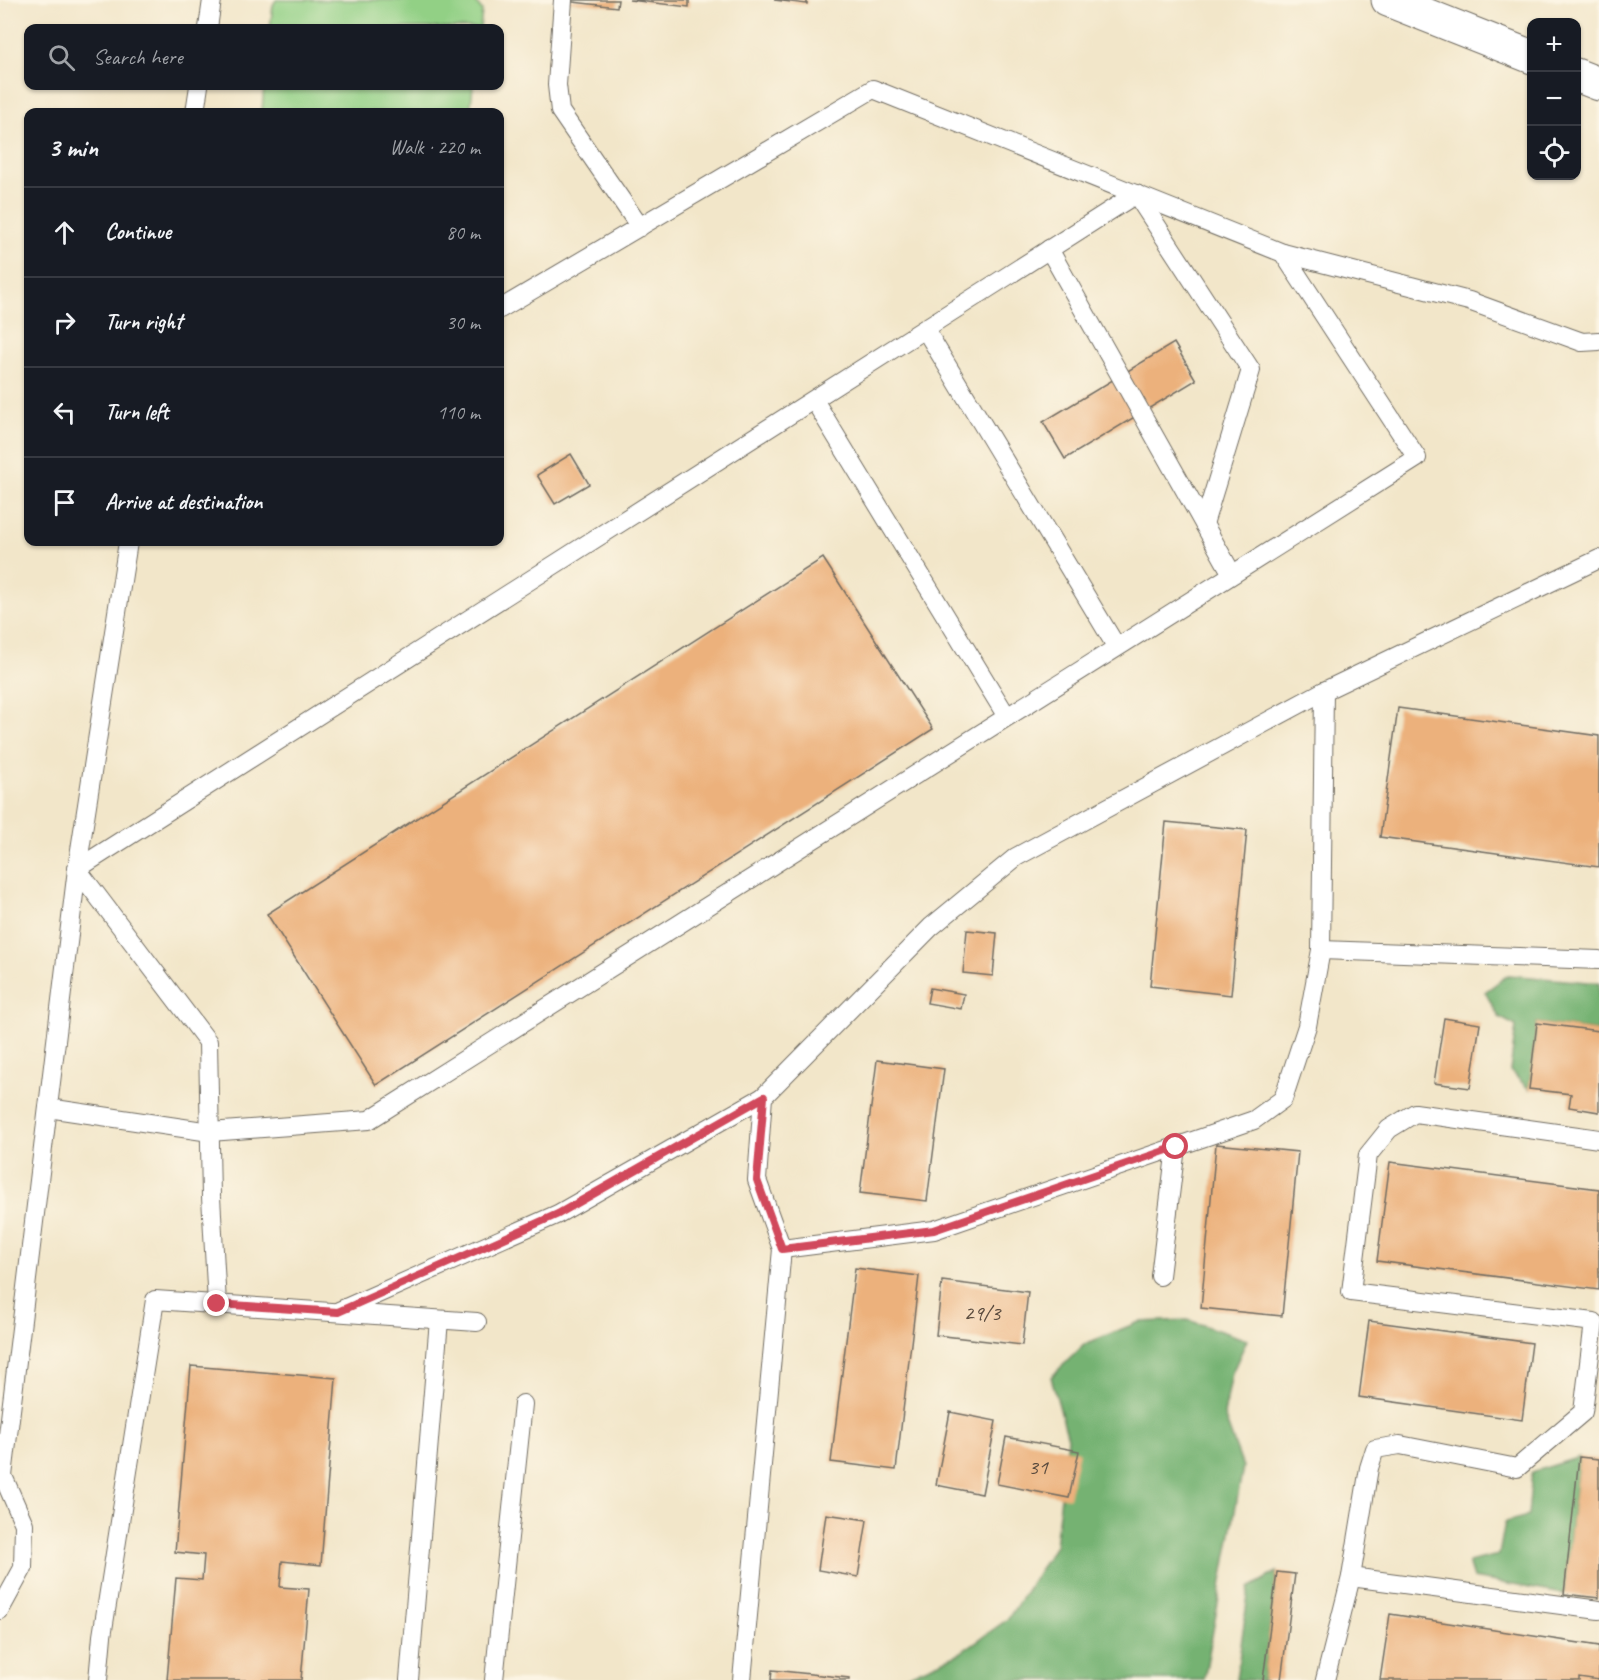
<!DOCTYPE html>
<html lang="en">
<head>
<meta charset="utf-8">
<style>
  :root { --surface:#171b24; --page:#242831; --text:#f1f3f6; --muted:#9ea1a6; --line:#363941 }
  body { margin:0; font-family:Caveat,sans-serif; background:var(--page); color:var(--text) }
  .controls { position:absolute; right:18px; top:18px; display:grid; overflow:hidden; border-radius:12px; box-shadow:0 2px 4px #0004 }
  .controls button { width:54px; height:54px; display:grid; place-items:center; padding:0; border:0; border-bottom:2px solid var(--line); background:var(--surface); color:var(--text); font:30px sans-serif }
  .stop { position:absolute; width:18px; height:18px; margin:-14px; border:4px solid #d1495b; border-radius:50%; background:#fff }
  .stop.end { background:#d1495b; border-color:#fff; box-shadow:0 2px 6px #0008 }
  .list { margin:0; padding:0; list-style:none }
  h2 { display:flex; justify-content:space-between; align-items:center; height:78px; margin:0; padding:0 24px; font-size:26px }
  h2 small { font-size:20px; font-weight:400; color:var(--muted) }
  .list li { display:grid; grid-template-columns:39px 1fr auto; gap:18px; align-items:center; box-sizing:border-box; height:90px; padding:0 24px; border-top:2px solid var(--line) }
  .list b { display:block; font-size:22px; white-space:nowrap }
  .list em { font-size:20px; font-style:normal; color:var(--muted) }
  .icon { flex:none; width:33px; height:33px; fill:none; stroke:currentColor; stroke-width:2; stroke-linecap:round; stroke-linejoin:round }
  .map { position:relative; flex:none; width:1599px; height:1680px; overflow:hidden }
  .search { position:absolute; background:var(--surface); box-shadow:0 2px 4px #0004; left:24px; top:24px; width:480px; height:66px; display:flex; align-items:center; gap:15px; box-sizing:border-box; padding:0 21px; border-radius:12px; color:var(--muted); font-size:22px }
  .panel { position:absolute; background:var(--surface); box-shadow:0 2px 4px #0004; left:24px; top:108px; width:480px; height:438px; border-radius:12px }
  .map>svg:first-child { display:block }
  .green { fill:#92d085; stroke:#5e7e58; stroke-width:1.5 }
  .forest { fill:#75b272; stroke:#506e4e; stroke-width:1.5 }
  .building { fill:#ecb17b }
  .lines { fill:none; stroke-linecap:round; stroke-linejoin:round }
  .service-casing { stroke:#716c62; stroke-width:20 }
  .minor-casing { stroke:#716c62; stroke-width:35 }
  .service { stroke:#fff; stroke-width:18 }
  .minor { stroke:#fff; stroke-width:33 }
  .route { stroke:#d1495b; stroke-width:8 }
  .labels { text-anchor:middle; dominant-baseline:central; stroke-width:4.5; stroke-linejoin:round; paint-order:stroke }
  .number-label { font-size:22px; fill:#5b4c3f }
</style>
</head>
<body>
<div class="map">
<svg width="1599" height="1680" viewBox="0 0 1599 1680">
  <rect width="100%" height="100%" fill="#fcf5e5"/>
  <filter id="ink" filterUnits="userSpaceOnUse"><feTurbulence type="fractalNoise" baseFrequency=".0167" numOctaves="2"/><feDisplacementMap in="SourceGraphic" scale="12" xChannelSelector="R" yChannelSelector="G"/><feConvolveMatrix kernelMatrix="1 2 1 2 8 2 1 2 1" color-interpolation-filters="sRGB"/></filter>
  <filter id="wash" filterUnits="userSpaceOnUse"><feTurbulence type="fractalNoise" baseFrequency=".008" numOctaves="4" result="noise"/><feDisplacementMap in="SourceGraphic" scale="24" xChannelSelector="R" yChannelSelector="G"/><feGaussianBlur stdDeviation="1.35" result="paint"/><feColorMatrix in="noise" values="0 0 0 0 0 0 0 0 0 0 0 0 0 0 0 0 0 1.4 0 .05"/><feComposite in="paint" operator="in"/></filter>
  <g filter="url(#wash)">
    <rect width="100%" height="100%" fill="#f2e6c9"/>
    <g class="green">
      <polygon points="276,0 474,0 482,11 480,28 270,28 273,5"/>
      <polygon points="264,86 473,86 470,112 262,112"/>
    </g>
    <g class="forest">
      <polygon points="1508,975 1599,983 1599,1031 1537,1023 1529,1089 1510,1071 1516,1026 1499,1017 1485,992"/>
      <polygon points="1188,1320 1247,1340 1232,1373 1224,1415 1243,1467 1204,1680 903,1680 904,1677 960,1653 1008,1619 1055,1546 1068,1438 1051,1377 1085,1344 1139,1322"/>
      <polygon points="1579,1457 1564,1594 1473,1578 1468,1562 1499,1555 1505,1522 1528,1516 1532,1472"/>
      <polygon points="1277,1572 1263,1680 1236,1680 1249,1588"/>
    </g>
    <g id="blocks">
      <g class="building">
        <polygon points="555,0 618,0 617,7"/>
        <polygon points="629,0 689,0 689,7"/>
        <polygon points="774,0 807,0 807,4"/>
        <polygon points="1174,343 1196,380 1065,459 1043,422"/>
        <polygon points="571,454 589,484 555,504 537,475"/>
        <polygon points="823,558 933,729 376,1085 267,914"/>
        <polygon points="1398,708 1599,736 1599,867 1380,837"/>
        <polygon points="1166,822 1247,830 1231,995 1150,986"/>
        <polygon points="967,930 997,933 993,976 963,973"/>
        <polygon points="930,988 964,994 961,1009 927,1003"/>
        <polygon points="1444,1018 1480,1024 1470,1088 1434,1083"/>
        <polygon points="1537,1023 1599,1031 1599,1112 1569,1107 1571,1094 1529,1089"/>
        <polygon points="877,1060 944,1069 927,1201 860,1193"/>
        <polygon points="1216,1144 1298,1152 1282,1316 1201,1308"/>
        <polygon points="1390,1162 1599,1189 1599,1290 1377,1261"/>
        <polygon points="855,1268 919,1276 896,1470 831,1462"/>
        <polygon points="942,1281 1028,1292 1022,1345 936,1335"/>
        <polygon points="1369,1321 1532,1343 1522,1420 1359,1397"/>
        <polygon points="191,1366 336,1378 321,1565 282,1561 280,1587 309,1589 301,1680 167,1680 176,1578 202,1580 204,1555 175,1552"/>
        <polygon points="950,1412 996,1421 982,1494 936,1485"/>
        <polygon points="1006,1437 1079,1451 1069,1498 997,1484"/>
        <polygon points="1579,1457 1599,1459 1599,1598 1564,1594"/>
        <polygon points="826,1514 867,1520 858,1577 818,1570"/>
        <polygon points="1277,1572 1295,1574 1281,1680 1263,1680"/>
        <polygon points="1390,1614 1599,1646 1599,1680 1579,1677 1579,1680 1380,1680"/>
        <polygon points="772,1670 849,1678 849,1680 771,1680"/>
      </g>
    </g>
  </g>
  <g filter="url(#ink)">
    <use href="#blocks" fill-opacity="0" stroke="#716c62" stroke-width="1.5"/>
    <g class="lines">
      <defs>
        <g id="service">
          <polyline points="563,0 557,85 560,111 640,227"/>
          <polyline points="208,28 212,0"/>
          <polyline points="195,112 199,86"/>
          <polyline points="1136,194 1251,370 1204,524"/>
          <polyline points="1049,249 1232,574"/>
          <polyline points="1283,253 1469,301 1582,342 1599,341"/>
          <polyline points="925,329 1116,646"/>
          <polyline points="814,400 1006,715"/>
          <polyline points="1321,950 1599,960"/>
          <polyline points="48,1108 210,1132 369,1120 1417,458 1283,253 873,89 500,309"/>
          <polyline points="782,1249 934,1230 1254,1120 1283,1099 1307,1026 1321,950 1324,691"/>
          <polyline points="1160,1276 1176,1147"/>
          <polyline points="217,1304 211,1197 208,1042 77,869 1136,194"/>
          <polyline points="339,1311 558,1214 763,1097"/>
          <polyline points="1351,1577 1599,1610"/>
          <polyline points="0,1610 23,1568 24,1524 3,1476 77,869 128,542"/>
          <polyline points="98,1680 102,1636 155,1300 477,1322"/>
          <polyline points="409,1680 439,1320"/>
          <polyline points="494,1680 523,1404"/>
          <polyline points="742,1680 782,1249 757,1180 763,1097 931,927 1016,857 1324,691 1599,559"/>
          <polyline points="1325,1680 1351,1577 1369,1468 1375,1449 1400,1445 1517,1468 1583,1412 1594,1322 1351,1292 1368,1155 1389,1129 1415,1113 1599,1139"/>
        </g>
        <g id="minor">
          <polyline points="1388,0 1532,57"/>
          <polyline points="1576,75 1599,84"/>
        </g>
      </defs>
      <use href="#service" class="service-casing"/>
      <use href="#minor" class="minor-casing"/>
      <use href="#service" class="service"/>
      <use href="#minor" class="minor"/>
    </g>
  </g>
  <g class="lines" filter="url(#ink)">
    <polyline class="route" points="217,1304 338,1312 558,1214 764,1097 757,1180 782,1249 934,1230 1176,1147"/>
  </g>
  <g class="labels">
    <g class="number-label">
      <text x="982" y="1313">29/3</text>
      <text x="1038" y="1467">31</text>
    </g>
  </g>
</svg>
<div class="controls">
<button>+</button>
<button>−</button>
<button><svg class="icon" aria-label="locate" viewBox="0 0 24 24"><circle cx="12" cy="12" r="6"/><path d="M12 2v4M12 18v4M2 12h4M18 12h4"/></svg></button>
</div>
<div class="stop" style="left:1176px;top:1147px"></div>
<div class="stop end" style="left:217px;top:1304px"></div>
<div class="search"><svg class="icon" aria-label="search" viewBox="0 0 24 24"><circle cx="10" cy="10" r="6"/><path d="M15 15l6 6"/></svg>Search here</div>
<section class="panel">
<h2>3 min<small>Walk · 220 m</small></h2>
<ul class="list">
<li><svg class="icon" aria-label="ahead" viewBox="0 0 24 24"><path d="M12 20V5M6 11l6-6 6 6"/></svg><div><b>Continue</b></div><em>80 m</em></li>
<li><svg class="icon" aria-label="right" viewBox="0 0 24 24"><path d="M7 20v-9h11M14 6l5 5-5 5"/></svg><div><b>Turn right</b></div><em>30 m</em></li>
<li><svg class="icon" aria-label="left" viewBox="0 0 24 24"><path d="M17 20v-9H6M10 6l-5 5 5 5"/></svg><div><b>Turn left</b></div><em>110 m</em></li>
<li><svg class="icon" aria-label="arrive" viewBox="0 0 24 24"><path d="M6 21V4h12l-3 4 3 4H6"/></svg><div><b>Arrive at destination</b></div></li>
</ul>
</section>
</div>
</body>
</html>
